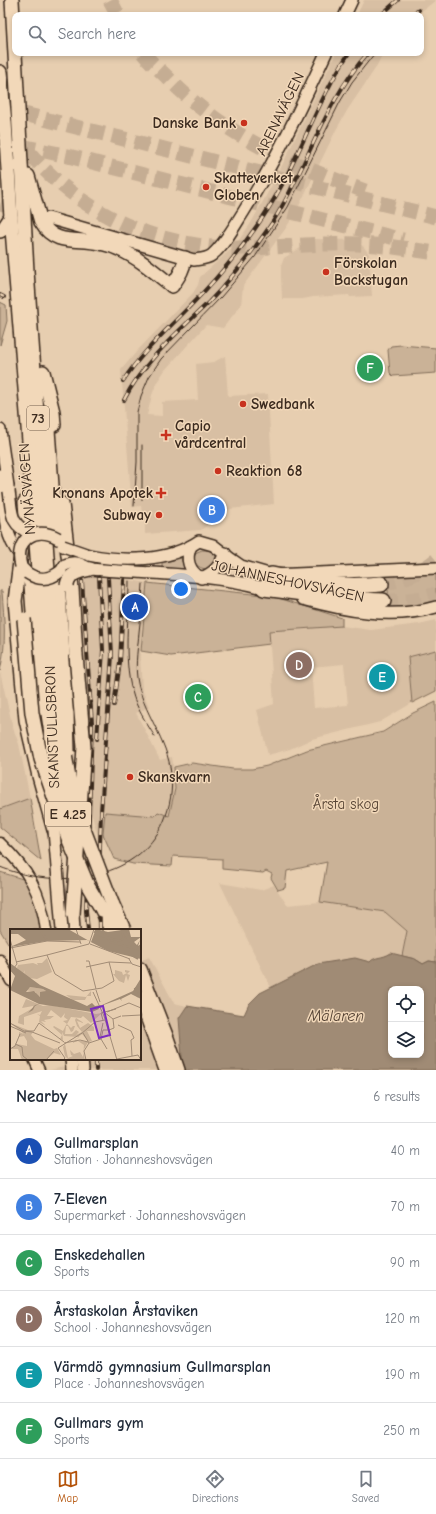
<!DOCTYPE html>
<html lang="en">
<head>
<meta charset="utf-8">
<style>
  :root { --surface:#fff; --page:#f6f6f7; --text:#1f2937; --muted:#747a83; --line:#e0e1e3; --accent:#b45309 }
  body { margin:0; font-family:"Comic Neue",sans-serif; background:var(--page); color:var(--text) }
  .controls { position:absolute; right:12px; bottom:12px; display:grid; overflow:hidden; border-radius:8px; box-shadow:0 2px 6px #0003 }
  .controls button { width:36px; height:36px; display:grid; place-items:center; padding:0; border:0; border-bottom:1px solid var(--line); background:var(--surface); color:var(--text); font:20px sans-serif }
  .you { position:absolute; left:181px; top:589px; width:14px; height:14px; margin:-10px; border:3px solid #fff; border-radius:50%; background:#1a73e8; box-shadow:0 0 0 6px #1a73e833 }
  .badge { display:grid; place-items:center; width:26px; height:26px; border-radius:50%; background:var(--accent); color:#fff; font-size:13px; font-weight:700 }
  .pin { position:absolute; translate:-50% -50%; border:2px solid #fff; box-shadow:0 1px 4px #0006 }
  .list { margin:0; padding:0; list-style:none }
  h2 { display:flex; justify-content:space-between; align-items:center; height:52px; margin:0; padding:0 16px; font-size:17px }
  h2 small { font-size:13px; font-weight:400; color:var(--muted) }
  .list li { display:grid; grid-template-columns:26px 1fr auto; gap:12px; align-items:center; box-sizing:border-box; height:56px; padding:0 16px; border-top:1px solid var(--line) }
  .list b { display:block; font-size:15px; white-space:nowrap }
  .list p { margin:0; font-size:13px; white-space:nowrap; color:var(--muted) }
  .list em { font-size:13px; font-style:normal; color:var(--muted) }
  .icon { flex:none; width:22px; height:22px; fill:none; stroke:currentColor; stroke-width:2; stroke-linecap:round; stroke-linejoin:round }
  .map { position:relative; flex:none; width:436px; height:1070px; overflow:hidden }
  .search { position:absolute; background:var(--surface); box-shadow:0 2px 6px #0003; left:12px; right:12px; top:12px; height:44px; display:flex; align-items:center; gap:10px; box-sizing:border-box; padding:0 14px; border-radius:8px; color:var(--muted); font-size:15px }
  .sheet { height:388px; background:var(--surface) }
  nav { display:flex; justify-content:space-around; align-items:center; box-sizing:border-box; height:56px; border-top:1px solid var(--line); background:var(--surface); font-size:11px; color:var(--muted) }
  nav a { display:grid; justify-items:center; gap:2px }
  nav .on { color:var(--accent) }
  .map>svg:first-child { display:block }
  .built { fill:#d8bfa3; fill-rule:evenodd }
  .green { fill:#cab297; stroke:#826e5a }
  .water { fill:#a08b74; stroke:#786452; fill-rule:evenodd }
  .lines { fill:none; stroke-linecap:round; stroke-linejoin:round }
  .secondary-tunnel { stroke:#c5ad93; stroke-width:11; stroke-dasharray:11 5.5; stroke-linecap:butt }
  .motorway-tunnel { stroke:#c5ad93; stroke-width:15; stroke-dasharray:15 8; stroke-linecap:butt }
  .tertiary-casing { stroke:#3b2a1e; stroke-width:13 }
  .secondary-casing { stroke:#3b2a1e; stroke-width:14 }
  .trunk-casing { stroke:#3b2a1e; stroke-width:16 }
  .motorway-casing { stroke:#3b2a1e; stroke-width:18 }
  .tertiary { stroke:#f2d8b9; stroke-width:10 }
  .secondary { stroke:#f2d8b9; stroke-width:11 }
  .trunk { stroke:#f2d8b9; stroke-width:13 }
  .motorway { stroke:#f2d8b9; stroke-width:15 }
  .tram { stroke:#3b2a1e; stroke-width:1 }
  .rail-casing { stroke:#3b2a1e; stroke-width:4 }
  .rail { stroke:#f2d8b9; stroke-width:2.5; stroke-dasharray:8; stroke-linecap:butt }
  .secondary-bridge-casing { stroke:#3b2a1e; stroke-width:14; stroke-linecap:butt }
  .trunk-bridge-casing { stroke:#3b2a1e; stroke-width:16; stroke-linecap:butt }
  .secondary-bridge { stroke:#f2d8b9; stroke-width:11 }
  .trunk-bridge { stroke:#f2d8b9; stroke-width:13 }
  .poi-dot { fill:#c8321e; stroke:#f2d8b9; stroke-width:1.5 }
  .labels { text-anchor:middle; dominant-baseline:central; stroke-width:3; stroke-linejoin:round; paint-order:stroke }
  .shield { fill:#f2d8b9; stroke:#725e4c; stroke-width:1 }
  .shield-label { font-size:14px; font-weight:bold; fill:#3b2a1e }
  .street-label { font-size:15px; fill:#3b2a1e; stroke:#f2d8b9 }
  .poi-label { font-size:15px; font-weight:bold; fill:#3b2a1e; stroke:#f2d8b9; text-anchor:start }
  .park-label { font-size:15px; fill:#584536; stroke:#f2d8b9 }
  .water-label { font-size:16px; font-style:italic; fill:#544234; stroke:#f2d8b9 }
  .inset-river { fill:none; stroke:#a08b74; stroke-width:2 }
  .inset-road { fill:none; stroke:#a28c76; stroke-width:1 }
  .view { fill:#7b2cbf; fill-opacity:0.15; stroke:#7b2cbf; stroke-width:2 }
  .inset-edge { fill:none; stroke:#3b2a1e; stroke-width:2 }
</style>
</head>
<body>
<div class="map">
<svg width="436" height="1070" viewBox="0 0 436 1070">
  <rect width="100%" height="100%" fill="#e7ceb0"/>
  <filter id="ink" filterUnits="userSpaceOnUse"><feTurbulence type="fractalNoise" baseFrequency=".025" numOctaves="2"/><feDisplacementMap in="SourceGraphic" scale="8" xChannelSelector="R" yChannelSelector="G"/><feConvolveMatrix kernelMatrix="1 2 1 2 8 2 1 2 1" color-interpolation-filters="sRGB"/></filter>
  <g filter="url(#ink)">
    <g class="built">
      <polygon points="364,0 436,0 417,15 357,15"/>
      <polygon points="336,53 383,53 375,69 348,109 336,130 298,208 286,228 243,286 241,305 223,328 206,325 165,370 157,382 152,395 147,415 162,416 162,402 198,400 196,364 214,362 225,356 228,396 268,394 274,504 230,509 201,530 145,534 145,514 142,514 141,506 132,507 121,370 138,350 193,293 198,285 200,277 229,251 239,240 251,223 277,176"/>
      <polygon points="315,239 352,240 363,246 369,254 372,296 350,297 349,295 313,297 303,299 282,299 281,277 281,266 284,258"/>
      <polygon points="87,576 113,577 147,583 140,656 142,689 149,707 136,713 160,760 172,757 175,778 174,799 169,816 162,813 154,816 105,813 102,850 87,798 90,748 88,687 79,581"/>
      <path d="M 436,620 L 436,650 L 408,657 L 412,703 L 380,722 L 312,739 L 290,749 L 268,755 L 257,710 L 274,704 L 269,631 L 342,626 L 371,630 L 419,624 ZM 344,664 L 348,705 L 314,708 L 311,667 Z"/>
      <polygon points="0,672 13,728 19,744 30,798 0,809"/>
      <polygon points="220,883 261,890 274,885 287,905 320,902 385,912 407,931 402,956 391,953 385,957 376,958 370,962 318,964 271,988"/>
      <polygon points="149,957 174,1003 187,1006 179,1018 183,1070 50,1070 94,1061 97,1059 140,1059 140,961"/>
    </g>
    <g class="green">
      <polygon points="0,302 6,305 7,321 0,345"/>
      <polygon points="401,345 436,348 436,373 393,376 390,373 388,350 391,346"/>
      <path d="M 202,550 C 211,550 216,552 217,561 L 209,569 C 200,569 195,566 194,557 L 197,552 Z"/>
      <polygon points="181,558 185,570 162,568 162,563"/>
      <polygon points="436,572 436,603 394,610 364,607 389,606 387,573"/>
      <polygon points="147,583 272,596 342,618 342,626 269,631 270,644 171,656 141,651"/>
      <path d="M 0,591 L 2,591 C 4,620 7,642 0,671 Z"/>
      <polygon points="436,650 436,691 412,703 408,657"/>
      <polygon points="436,702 436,962 429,961 423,964 415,959 402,956 407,931 385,912 320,902 327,862 287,871 285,888 278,890 271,878 272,874 266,871 263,873 222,869 222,859 173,856 172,866 133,864 114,859 103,834 105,812 154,816 158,812 169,816 175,789 174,767 192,763 233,769 252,769 267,766 307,750 383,732 413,713"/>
      <polygon points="30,798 41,861 0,827 0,809"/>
      <polygon points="0,872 26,880 41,920 42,930 11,930 11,948 0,930"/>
    </g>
    <path class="water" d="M 391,953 L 415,959 L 423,964 L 429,961 L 436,962 L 436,1070 L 183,1070 L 179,1018 L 187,1006 L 244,1015 L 249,1004 L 260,993 L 318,964 L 355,958 L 370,962 C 375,956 382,959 391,953 ZM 391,989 L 421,989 L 421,1055 L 391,1055 Z"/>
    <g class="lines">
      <polyline class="secondary-tunnel" points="0,205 46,218"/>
      <g class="motorway-tunnel">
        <polyline points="110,0 118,15"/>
        <path d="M 143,53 C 150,62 159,69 167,77 C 224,136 289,163 365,191"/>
        <polyline points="0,110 28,115 436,217"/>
        <path d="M 15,135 C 63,200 131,239 212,247 C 260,251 309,242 358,244 C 384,245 410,249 436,253"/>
        <polyline points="21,146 68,156 403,240"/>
        <path d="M 381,584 C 401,580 420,573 436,560"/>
        <path d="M 383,601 C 401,601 419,600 436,594"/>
      </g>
      <defs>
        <g id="tertiary">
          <path d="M 0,843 C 28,870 41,891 46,930"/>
          <polyline points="0,960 11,981"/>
          <polyline points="34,1059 39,1070"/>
        </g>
        <g id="secondary">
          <polyline points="345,15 352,0"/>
          <path d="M 48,218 L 194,260 C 201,259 207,259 212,255 C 225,244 235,225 244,211 C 276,160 301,107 326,53"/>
          <polyline points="0,430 8,486"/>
          <path d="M 0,475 C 4,502 2,534 20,555"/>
          <path d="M 191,546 C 185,559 189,571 201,578 C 214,573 220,566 225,553"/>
          <path d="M 89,555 C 124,562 168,562 199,541 L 213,545 L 231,559 L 241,566 L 272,575 L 436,568"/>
          <polyline points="65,565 61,571 59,581 68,713"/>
          <polyline points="22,568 27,573 30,585 41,730"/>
          <path d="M 90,569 C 149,574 214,573 271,590"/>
          <path d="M 303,599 C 346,611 392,620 436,607"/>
          <polyline points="73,914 74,930"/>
          <polyline points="71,1059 72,1070"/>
          <polyline points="82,1059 83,1070"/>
        </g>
        <g id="trunk">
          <polyline points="12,0 27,271 58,713"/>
          <polyline points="0,72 5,123 11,217 27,413 48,714"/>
          <path d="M 28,176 L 41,222 C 52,241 67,240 86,241 C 97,242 109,244 119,249 C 139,258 155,272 172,286 C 178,277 184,269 185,258"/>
          <polyline points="0,231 3,229 11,217"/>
          <polyline points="43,372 53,412 54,425"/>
          <polyline points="47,416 55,527 58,538"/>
          <polyline points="25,502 26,515 15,601 26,720 39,776 54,830"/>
          <polyline points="62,504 72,589 76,655"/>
          <polyline points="112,903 124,930"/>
          <polyline points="102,910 111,930"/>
          <polyline points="140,969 167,1038 178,1070"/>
          <polyline points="140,997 166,1070"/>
        </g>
        <g id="motorway">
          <path d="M 272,575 C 309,583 343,588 381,584"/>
          <polyline points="264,588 358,600 383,601"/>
        </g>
      </defs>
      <use href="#tertiary" class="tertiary-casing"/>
      <use href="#secondary" class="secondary-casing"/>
      <use href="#trunk" class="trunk-casing"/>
      <use href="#motorway" class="motorway-casing"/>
      <use href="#tertiary" class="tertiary"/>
      <use href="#secondary" class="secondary"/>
      <use href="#trunk" class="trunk"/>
      <use href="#motorway" class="motorway"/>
      <g class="tram">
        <polyline points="142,500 142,445"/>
        <polyline points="134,506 137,462 137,412 141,396 149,377 161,359 221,297 255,257 288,207 340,102 352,82 375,53"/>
        <path d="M 129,581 C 129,615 123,659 132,691 C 136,708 146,722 155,737"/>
        <path d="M 0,867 C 55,889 137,883 164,821 C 170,806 173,790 171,774 C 168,739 142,712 137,678 C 135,662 138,647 139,632 C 141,616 142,600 143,584"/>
      </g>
      <defs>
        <g id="rail">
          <polyline points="381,15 398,0"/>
          <polyline points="411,15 419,10"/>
          <polyline points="0,295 4,297"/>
          <path d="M 123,381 C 141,353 166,331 190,306 C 214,282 236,256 256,227 C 295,174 312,108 349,53"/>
          <path d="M 124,400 C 144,361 178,332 209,302 C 231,279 250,255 268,229 C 306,173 322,104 368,53"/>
          <polyline points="82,581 92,723 86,911 88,930"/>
          <polyline points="114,705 120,662 124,580"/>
          <polyline points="97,739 103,650 99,577"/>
          <polyline points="100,930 99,878 101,812 112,655 108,578"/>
          <polyline points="96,1059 96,1070"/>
        </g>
      </defs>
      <use href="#rail" class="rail-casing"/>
      <use href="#rail" class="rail"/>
      <defs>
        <g id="secondary-bridge">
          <path d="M 9,491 C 12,512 9,525 32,534"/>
          <polyline points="63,546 89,555"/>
          <path d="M 65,565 C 75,560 81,564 90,569"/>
          <path d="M 21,566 C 14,540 35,525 58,538"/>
          <path d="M 27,573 C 39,581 50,580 61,571"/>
          <polyline points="68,713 69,752"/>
          <polyline points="70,803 71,840"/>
          <polyline points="54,830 62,930"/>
        </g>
        <g id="trunk-bridge">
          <path d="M 67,585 C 69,573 80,571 90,569"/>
          <polyline points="24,619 32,713 41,759 68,838 88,886 102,910"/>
          <polyline points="58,713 69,778 83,827 112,903"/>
          <polyline points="48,714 58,779 67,812"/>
          <polyline points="73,914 84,747 76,655"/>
        </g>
      </defs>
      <use href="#secondary-bridge" class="secondary-bridge-casing"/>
      <use href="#trunk-bridge" class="trunk-bridge-casing"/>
      <use href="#secondary-bridge" class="secondary-bridge"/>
      <use href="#trunk-bridge" class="trunk-bridge"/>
    </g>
  </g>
  <g class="poi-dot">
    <circle cx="244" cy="123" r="4"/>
    <circle cx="206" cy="187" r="4"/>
    <circle cx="326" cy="272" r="4"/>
    <circle cx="243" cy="404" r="4"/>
    <path d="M164 429h4v4h4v4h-4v4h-4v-4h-4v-4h4z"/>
    <circle cx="218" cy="471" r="4"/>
    <path d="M159 487h4v4h4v4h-4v4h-4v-4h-4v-4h4z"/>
    <circle cx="159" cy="515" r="4"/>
    <circle cx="130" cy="777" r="4"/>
  </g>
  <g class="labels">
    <g class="shield">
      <rect x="27" y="406" width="22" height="24" rx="3"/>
      <rect x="45" y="802" width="46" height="24" rx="3"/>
    </g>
    <g class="shield-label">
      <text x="38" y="418">73</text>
      <text x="68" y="814">E 4.25</text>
    </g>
    <g class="street-label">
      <text transform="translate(280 114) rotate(-64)">ARENAVÄGEN</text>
      <text transform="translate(27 489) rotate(-94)">NYNÄSVÄGEN</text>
      <text transform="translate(288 581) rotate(12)">JOHANNESHOVSVÄGEN</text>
      <text transform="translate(52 727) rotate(-92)">SKANSTULLSBRON</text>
    </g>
    <g class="poi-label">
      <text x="236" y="123" text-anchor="end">Danske Bank</text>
      <text x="214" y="178">Skatteverket<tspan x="214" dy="17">Globen</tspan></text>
      <text x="334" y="263">Förskolan<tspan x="334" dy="17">Backstugan</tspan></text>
      <text x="251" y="404">Swedbank</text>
      <text x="175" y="426">Capio<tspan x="175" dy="17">vårdcentral</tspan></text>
      <text x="226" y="471">Reaktion 68</text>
      <text x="153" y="493" text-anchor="end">Kronans Apotek</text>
      <text x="151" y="515" text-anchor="end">Subway</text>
      <text x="138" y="777">Skanskvarn</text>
    </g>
    <g class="park-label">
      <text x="346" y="804">Årsta skog</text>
    </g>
    <g class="water-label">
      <text x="336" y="1016">Mälaren</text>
    </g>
  </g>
  <g transform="translate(10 929)">
    <rect width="131" height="131" fill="#e7ceb0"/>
    <path d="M 37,29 L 42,43 L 27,50 L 19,49 L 14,45 L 15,41 L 13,45 L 7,39 L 8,36 L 23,34 L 28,36 L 27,34 L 32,34 ZM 105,41 L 112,43 L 113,46 L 117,44 L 115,43 L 115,41 L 120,42 L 117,45 L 120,46 L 118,52 L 116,46 L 114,54 L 109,52 L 103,45 L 105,45 ZM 20,58 L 33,60 L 36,62 L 30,65 L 30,68 L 26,66 L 26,63 L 15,61 ZM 81,62 L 81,67 L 77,67 L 75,71 L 63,71 L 56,66 L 76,68 ZM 16,70 L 33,77 L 40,76 L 86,85 L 92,84 L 81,94 L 73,87 L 71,89 L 61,88 L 57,95 L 61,99 L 63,97 L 65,97 L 63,102 L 61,103 L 58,97 L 56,97 L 55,105 L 62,105 L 66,101 L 69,103 L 66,106 L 72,103 L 67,97 L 65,91 L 66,89 L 74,94 L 67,92 L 70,99 L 78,94 L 84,98 L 84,102 L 77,102 L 82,112 L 79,113 L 72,105 L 65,111 L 78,113 L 73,122 L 75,131 L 58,130 L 55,127 L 53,118 L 55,115 L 61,114 L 55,115 L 58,129 L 63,127 L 61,126 L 60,121 L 64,125 L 70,123 L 73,128 L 74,116 L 68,112 L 62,114 L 69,108 L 54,107 L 52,103 L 53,111 L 50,110 L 52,106 L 43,98 L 44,97 L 53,102 L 56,96 L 57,95 L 53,92 L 58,91 L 54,88 L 55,84 L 51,89 L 41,81 L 37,87 L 44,87 L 40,90 L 34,91 L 36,93 L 31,92 L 36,97 L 29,93 L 30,87 L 27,85 L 30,86 L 32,82 L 14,88 L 14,96 L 8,94 L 9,87 L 23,79 L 23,77 L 12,79 ZM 0,94 L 23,103 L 21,106 L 25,111 L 44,120 L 47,119 L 51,126 L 44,124 L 36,131 L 12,131 L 8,120 L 0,120 L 7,115 L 17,117 L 17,112 L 14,107 L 9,108 L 9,103 L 14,105 Z" fill="#cab297"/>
    <path d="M 0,0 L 58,0 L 81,13 L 86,0 L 98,3 L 119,0 L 121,8 L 131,8 L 124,13 L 127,16 L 130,11 L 128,17 L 131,15 L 131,30 L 98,22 L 77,11 L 37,12 L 0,18 L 16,11 L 8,5 L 0,5 ZM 0,34 L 30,56 L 77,77 L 82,74 L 85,77 L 92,76 L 123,62 L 131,49 L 131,70 L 121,65 L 111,70 L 112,72 L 110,70 L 88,78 L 89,80 L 82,83 L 29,75 L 25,77 L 23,81 L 18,84 L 25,76 L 29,75 L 0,61 L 5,47 L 0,41 ZM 20,58 L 33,60 L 36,62 L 30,63 L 30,68 L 24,62 L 16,63 Z" fill="#a08b74" fill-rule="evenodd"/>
    <path class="inset-river" d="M 29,0 L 37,11M 87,0 L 85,3 L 95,7M 92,0 L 100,13 L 131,21M 112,0 L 123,18M 113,0 L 127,19M 116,4 L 123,17 L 131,19M 85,5 L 110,12 L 114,9 L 111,0M 128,30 L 123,27 L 131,27M 128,68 L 125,60 L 131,56"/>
    <path class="inset-road" d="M 66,0 L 71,15M 0,10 L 7,35 L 0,44M 80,15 L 120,30M 0,19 L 37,12 L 70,13M 37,26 L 79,15 L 84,0M 119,30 L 122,35 L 131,38M 76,32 L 79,32 L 86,60M 6,33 L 37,26 L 45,45 L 73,62 L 92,59 L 104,52M 99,33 L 104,52M 76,38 L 99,33 L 121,34M 86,61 L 90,73M 83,63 L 94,87 L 107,131M 93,79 L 94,83 L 103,90M 97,83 L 119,74 L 131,79M 112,87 L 131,86M 93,91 L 91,84 L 106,80M 0,94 L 14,102 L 22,103 L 50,114M 108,96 L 121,102 L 124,109M 0,97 L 16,104M 99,101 L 104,99 L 103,90 L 111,87M 15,102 L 24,102 L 29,94 L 54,113M 73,104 L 79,114 L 91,110M 71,105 L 85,93 L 95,91M 90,108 L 93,94M 54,114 L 70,111 L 78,113M 5,115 L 12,118 L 13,127 L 18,131M 0,120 L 5,117 L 10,105M 97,120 L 91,110 L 93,101 L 98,101M 122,127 L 121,111 L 124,109M 107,130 L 128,126 L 131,131M 36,131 L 44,122M 53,131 L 55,129 L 48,119 L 72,104M 76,131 L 74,122 L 79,114"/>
    <path class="view" d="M 93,77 L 100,106 L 89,109 L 81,80 Z"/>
    <rect width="131" height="131" class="inset-edge"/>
  </g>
</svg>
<div class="controls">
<button><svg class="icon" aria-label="locate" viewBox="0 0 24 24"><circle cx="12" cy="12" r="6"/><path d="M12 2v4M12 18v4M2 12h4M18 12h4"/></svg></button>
<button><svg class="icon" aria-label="layers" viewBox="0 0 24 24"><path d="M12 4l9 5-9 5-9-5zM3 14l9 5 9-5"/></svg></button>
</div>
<div class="you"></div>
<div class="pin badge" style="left:135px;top:607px;background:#1a4fb4">A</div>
<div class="pin badge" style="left:212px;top:510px;background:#3f7fe0">B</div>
<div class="pin badge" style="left:198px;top:697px;background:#2e9e5b">C</div>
<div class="pin badge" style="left:299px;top:665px;background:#8d6e63">D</div>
<div class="pin badge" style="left:382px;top:677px;background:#0f9aa8">E</div>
<div class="pin badge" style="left:370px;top:368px;background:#2e9e5b">F</div>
<div class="search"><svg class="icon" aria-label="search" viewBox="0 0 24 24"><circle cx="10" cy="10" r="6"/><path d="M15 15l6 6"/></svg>Search here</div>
</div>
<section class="sheet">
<h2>Nearby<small>6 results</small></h2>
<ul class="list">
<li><span class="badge" style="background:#1a4fb4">A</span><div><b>Gullmarsplan</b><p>Station · Johanneshovsvägen</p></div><em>40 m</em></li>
<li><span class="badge" style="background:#3f7fe0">B</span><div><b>7-Eleven</b><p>Supermarket · Johanneshovsvägen</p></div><em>70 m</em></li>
<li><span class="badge" style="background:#2e9e5b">C</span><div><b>Enskedehallen</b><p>Sports</p></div><em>90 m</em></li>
<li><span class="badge" style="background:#8d6e63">D</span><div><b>Årstaskolan Årstaviken</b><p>School · Johanneshovsvägen</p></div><em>120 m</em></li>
<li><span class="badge" style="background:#0f9aa8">E</span><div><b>Värmdö gymnasium Gullmarsplan</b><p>Place · Johanneshovsvägen</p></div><em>190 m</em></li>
<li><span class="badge" style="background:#2e9e5b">F</span><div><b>Gullmars gym</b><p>Sports</p></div><em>250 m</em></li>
</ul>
</section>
<nav>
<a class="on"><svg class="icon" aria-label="map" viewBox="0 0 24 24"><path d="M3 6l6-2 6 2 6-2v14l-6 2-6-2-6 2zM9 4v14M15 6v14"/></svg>Map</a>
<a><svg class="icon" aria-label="directions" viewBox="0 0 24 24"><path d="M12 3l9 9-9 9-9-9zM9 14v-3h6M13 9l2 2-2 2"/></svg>Directions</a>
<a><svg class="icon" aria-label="saved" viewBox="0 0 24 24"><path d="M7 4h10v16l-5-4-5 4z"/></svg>Saved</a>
</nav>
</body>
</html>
